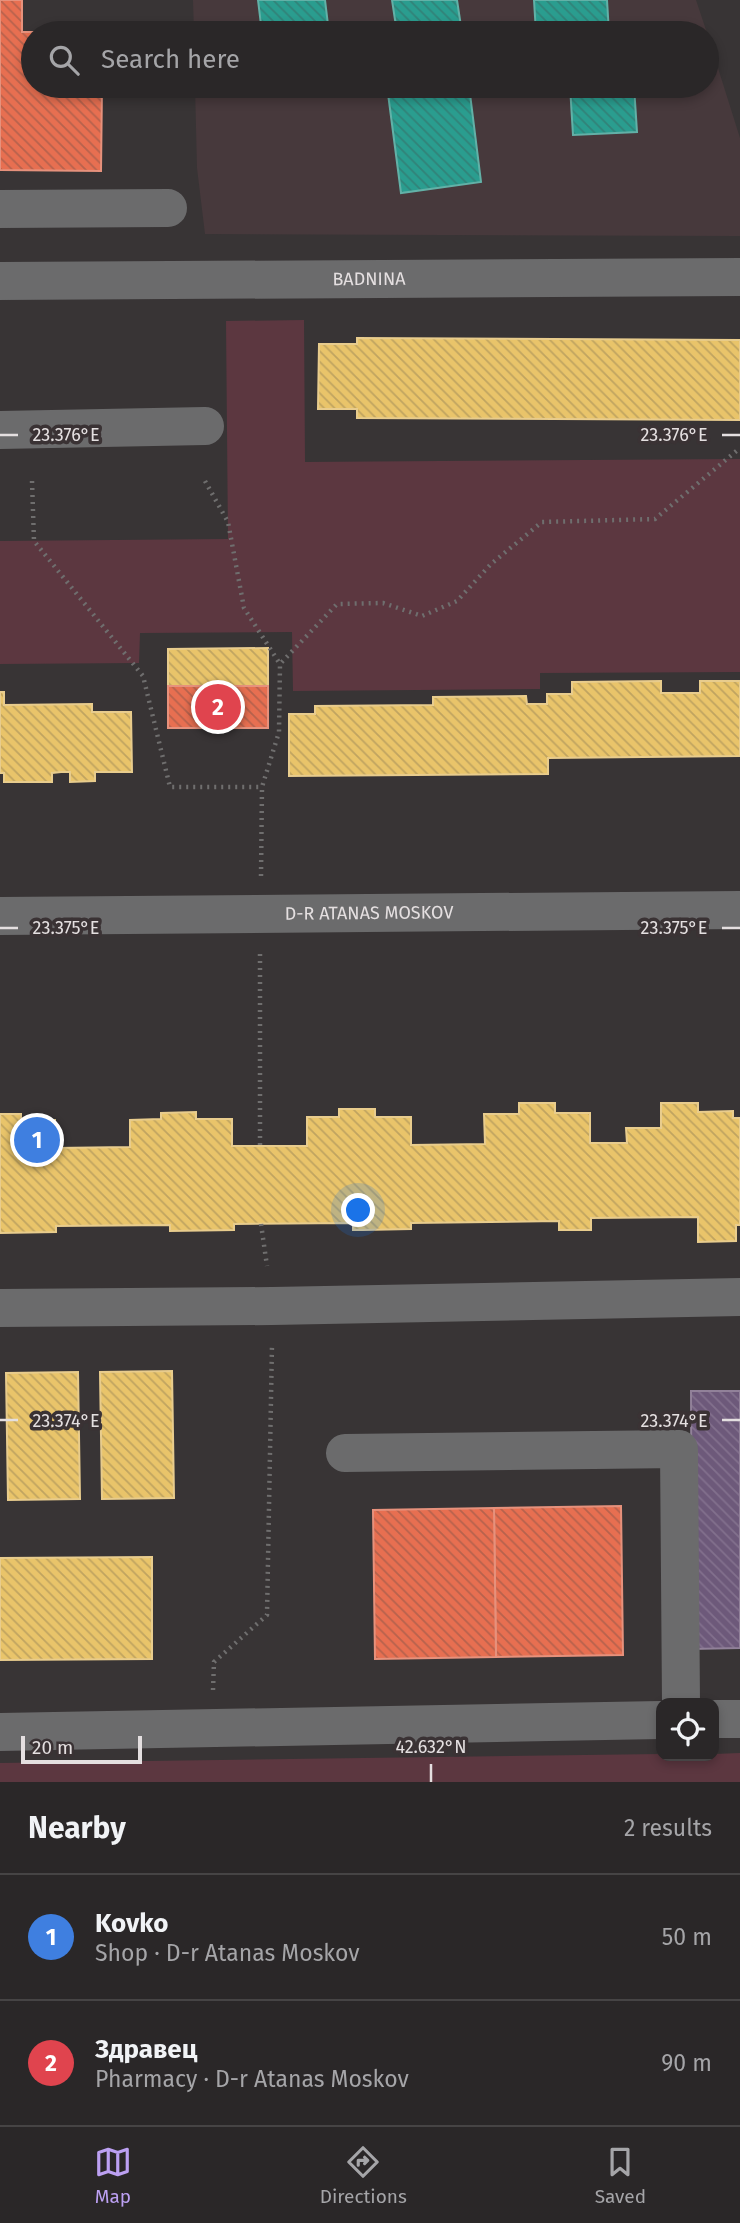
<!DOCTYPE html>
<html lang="en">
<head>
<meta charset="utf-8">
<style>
  :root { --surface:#2a2728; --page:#322f30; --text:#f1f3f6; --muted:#a5a5a8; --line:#464445; --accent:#bca0f2 }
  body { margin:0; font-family:"Fira Sans",sans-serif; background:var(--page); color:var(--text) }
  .controls { position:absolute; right:21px; bottom:21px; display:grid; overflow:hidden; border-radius:14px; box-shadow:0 4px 10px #0003 }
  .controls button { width:63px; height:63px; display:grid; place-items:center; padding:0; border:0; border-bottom:2px solid var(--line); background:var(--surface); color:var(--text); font:35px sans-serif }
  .scale { position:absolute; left:21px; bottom:18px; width:121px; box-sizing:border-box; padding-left:7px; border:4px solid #e4dfe0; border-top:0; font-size:19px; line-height:24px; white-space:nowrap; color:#e4dfe0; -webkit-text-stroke:5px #3a3234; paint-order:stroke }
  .you { position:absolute; left:359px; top:1211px; width:24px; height:24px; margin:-18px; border:5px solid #fff; border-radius:50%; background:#1a73e8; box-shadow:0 0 0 10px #1a73e833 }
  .badge { display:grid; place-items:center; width:46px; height:46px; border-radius:50%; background:var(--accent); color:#fff; font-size:23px; font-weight:700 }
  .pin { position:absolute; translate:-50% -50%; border:4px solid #fff; box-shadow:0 2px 7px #0006 }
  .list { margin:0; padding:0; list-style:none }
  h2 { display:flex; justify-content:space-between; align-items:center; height:91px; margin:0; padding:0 28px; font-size:30px }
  h2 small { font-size:23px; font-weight:400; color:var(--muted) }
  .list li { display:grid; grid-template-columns:46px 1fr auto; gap:21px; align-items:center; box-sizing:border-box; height:126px; padding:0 28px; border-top:2px solid var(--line) }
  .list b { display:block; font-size:26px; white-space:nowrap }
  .list p { margin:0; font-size:23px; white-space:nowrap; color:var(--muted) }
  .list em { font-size:23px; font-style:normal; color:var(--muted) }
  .icon { flex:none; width:38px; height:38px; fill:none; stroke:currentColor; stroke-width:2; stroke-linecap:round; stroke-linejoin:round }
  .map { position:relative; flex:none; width:740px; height:1782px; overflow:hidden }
  .search { position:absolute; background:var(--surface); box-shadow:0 4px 10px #0003; left:21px; right:21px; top:21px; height:77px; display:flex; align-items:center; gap:18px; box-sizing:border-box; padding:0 24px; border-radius:38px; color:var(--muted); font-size:26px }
  .sheet { height:343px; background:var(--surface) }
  nav { display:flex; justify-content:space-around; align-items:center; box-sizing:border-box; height:98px; border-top:2px solid var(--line); background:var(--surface); font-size:19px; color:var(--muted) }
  nav a { display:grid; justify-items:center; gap:4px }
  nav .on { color:var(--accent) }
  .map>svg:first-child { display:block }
  .built { fill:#47393c }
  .green { fill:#5c3740 }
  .homes { fill:url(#homes-back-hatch); stroke:#e8cc8d; stroke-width:2 }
  .shops { fill:url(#shops-back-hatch); stroke:#e6917c; stroke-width:2 }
  .offices { fill:url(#offices-back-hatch); stroke:#918199; stroke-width:2 }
  .schools { fill:url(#schools-back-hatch); stroke:#62b1a7; stroke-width:2 }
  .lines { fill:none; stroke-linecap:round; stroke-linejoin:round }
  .path { stroke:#6f6e6e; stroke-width:4.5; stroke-dasharray:2 5; stroke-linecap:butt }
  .minor { stroke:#6b6b6c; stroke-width:38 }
  .ticks { fill:none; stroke:#e4dfe0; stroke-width:2.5 }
  .labels { text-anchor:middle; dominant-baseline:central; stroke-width:7; stroke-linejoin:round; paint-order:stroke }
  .street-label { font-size:18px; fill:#e4dfe0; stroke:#3a3234 }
  .ticks-label { font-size:18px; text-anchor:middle; fill:#e4dfe0; stroke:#3a3234; stroke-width:7; stroke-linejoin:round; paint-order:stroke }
</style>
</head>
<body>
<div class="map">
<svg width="740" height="1782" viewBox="0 0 740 1782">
  <defs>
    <pattern id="homes-back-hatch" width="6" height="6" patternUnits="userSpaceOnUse" patternTransform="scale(1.75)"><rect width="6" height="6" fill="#e9c46a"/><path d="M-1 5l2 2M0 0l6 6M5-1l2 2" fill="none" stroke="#c0a460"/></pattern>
    <pattern id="shops-back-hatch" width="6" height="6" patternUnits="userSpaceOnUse" patternTransform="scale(1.75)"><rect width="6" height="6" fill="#e76f51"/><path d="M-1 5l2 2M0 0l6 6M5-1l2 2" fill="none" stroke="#b6624d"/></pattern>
    <pattern id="offices-back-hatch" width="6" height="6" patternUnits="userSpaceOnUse" patternTransform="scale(1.75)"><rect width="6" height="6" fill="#6d597a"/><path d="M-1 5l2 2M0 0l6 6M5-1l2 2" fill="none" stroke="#82708d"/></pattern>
    <pattern id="schools-back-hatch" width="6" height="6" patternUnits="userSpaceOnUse" patternTransform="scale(1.75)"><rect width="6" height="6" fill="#2a9d8f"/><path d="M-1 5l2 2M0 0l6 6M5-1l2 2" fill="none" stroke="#328278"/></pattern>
  </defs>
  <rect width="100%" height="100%" fill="#383435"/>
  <g class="built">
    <polygon points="193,0 696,0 707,33 194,33"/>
    <polygon points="707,33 740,138 740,236 205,234 197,168 195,86 707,86"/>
  </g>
  <g class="green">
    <polygon points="304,320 305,462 740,459 740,672 540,673 540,689 293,691 292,632 140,633 139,663 0,664 0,541 228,539 226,321"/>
    <polygon points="740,1753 740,1782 0,1782 0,1763 661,1754 714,1756 714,1754"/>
  </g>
  <g class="homes">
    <rect x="124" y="28" width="32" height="5"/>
    <polygon points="357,338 740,340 740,420 357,418 357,409 318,409 319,344 357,344"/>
    <polygon points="268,648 268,686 168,686 168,649"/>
    <polygon points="661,681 661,693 700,693 700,681 740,681 740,756 548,758 548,774 289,776 289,714 315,714 315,706 433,705 433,697 526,696 527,704 547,704 547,694 572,694 572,682"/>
    <polygon points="0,692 4,692 4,705 92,704 92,712 131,712 132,772 95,772 95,781 70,782 70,772 61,772 52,773 52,782 4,782 4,773 0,773"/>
    <polygon points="519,1103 555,1103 555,1113 590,1113 590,1143 627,1143 626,1128 661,1128 661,1103 698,1103 698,1112 733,1111 733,1118 740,1118 740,1225 736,1225 736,1241 698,1242 698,1217 591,1218 591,1230 559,1230 559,1221 411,1223 411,1229 363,1230 353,1230 353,1223 234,1224 234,1230 170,1231 170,1225 56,1226 56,1232 0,1233 0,1114 21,1114 21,1120 55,1120 55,1148 130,1147 130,1120 161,1119 161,1113 196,1112 196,1119 232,1119 232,1146 307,1146 307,1117 339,1117 339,1109 375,1109 375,1117 411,1117 411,1145 485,1144 484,1114 519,1114"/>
    <polygon points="172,1371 174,1498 102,1499 100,1372"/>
    <polygon points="78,1372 80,1499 8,1500 6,1373"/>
    <polygon points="152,1557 152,1659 0,1660 0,1558"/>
  </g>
  <g class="shops">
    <polygon points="0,0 22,0 22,32 102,32 33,33 33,86 102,86 101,171 0,170"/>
    <rect x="168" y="686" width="100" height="42"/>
    <polygon points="621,1506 623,1655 496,1657 494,1508"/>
    <polygon points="494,1508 496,1657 375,1659 373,1510"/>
  </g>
  <polygon class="offices" points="691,1391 740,1391 740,1648 692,1649"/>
  <g class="schools">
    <polygon points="258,0 325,0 329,33 262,33"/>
    <polygon points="392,0 457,0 462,33 397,33"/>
    <polygon points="534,0 607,0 609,33 536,33"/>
    <polygon points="245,86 307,86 246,94"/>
    <polygon points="387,86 469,86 481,182 401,193"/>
    <polygon points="570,86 634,86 637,132 573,135"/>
  </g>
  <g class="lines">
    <g class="path">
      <polyline points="32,481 34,541 143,676 170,787 262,787"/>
      <polyline points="205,481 228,522 244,608 280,664"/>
      <polyline points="261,876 262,787 279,732 280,664 337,604 383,603 422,616 457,601 491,564 542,522 655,519 740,448"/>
      <polyline points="260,954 260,1146"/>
      <polyline points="261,1224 267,1266"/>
      <polyline points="213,1690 214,1662 267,1615 272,1344"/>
    </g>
    <g class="minor">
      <polyline points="0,209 168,208"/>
      <path id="s1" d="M 0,281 L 740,277"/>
      <polyline points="0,430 205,426"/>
      <path id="s2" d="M 0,916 L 740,910"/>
      <polyline points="0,1308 272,1306 740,1297"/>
      <polyline points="345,1453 679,1449 681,1703"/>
      <polyline points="714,1719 740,1719"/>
      <polyline points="0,1732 661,1720"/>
    </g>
  </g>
  <path class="ticks" d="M 0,435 L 18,435M 722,435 L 740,435M 0,928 L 18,928M 722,928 L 740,928M 0,1420 L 18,1420M 722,1420 L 740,1420M 431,1764 L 431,1782"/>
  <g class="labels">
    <g class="street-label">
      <text stroke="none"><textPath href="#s1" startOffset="369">BADNINA</textPath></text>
      <text stroke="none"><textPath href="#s2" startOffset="369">D-R ATANAS MOSKOV</textPath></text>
    </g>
  </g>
  <g class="ticks-label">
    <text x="674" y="441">23.376°E</text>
    <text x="66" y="441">23.376°E</text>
    <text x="674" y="934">23.375°E</text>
    <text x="66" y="934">23.375°E</text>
    <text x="674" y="1427">23.374°E</text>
    <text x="66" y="1427">23.374°E</text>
    <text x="431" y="1753">42.632°N</text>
  </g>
</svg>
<div class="controls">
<button><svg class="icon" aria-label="locate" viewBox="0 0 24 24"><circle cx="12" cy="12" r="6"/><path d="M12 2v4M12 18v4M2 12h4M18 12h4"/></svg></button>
</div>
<div class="scale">20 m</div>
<div class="you"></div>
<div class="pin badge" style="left:37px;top:1140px;background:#3f7fe0">1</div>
<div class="pin badge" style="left:218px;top:707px;background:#e0444e">2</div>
<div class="search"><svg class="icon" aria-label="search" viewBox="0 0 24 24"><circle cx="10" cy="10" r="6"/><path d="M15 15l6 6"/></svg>Search here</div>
</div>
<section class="sheet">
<h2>Nearby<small>2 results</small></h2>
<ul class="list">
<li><span class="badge" style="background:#3f7fe0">1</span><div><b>Kovko</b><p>Shop · D-r Atanas Moskov</p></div><em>50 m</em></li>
<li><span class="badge" style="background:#e0444e">2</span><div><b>Здравец</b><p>Pharmacy · D-r Atanas Moskov</p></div><em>90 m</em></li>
</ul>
</section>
<nav>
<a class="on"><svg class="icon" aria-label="map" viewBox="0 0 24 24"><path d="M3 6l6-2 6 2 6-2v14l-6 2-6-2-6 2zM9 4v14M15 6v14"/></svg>Map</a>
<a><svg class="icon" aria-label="directions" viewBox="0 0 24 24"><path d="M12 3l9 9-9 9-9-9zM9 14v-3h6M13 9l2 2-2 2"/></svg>Directions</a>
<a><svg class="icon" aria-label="saved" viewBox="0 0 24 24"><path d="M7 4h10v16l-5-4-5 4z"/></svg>Saved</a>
</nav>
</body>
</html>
